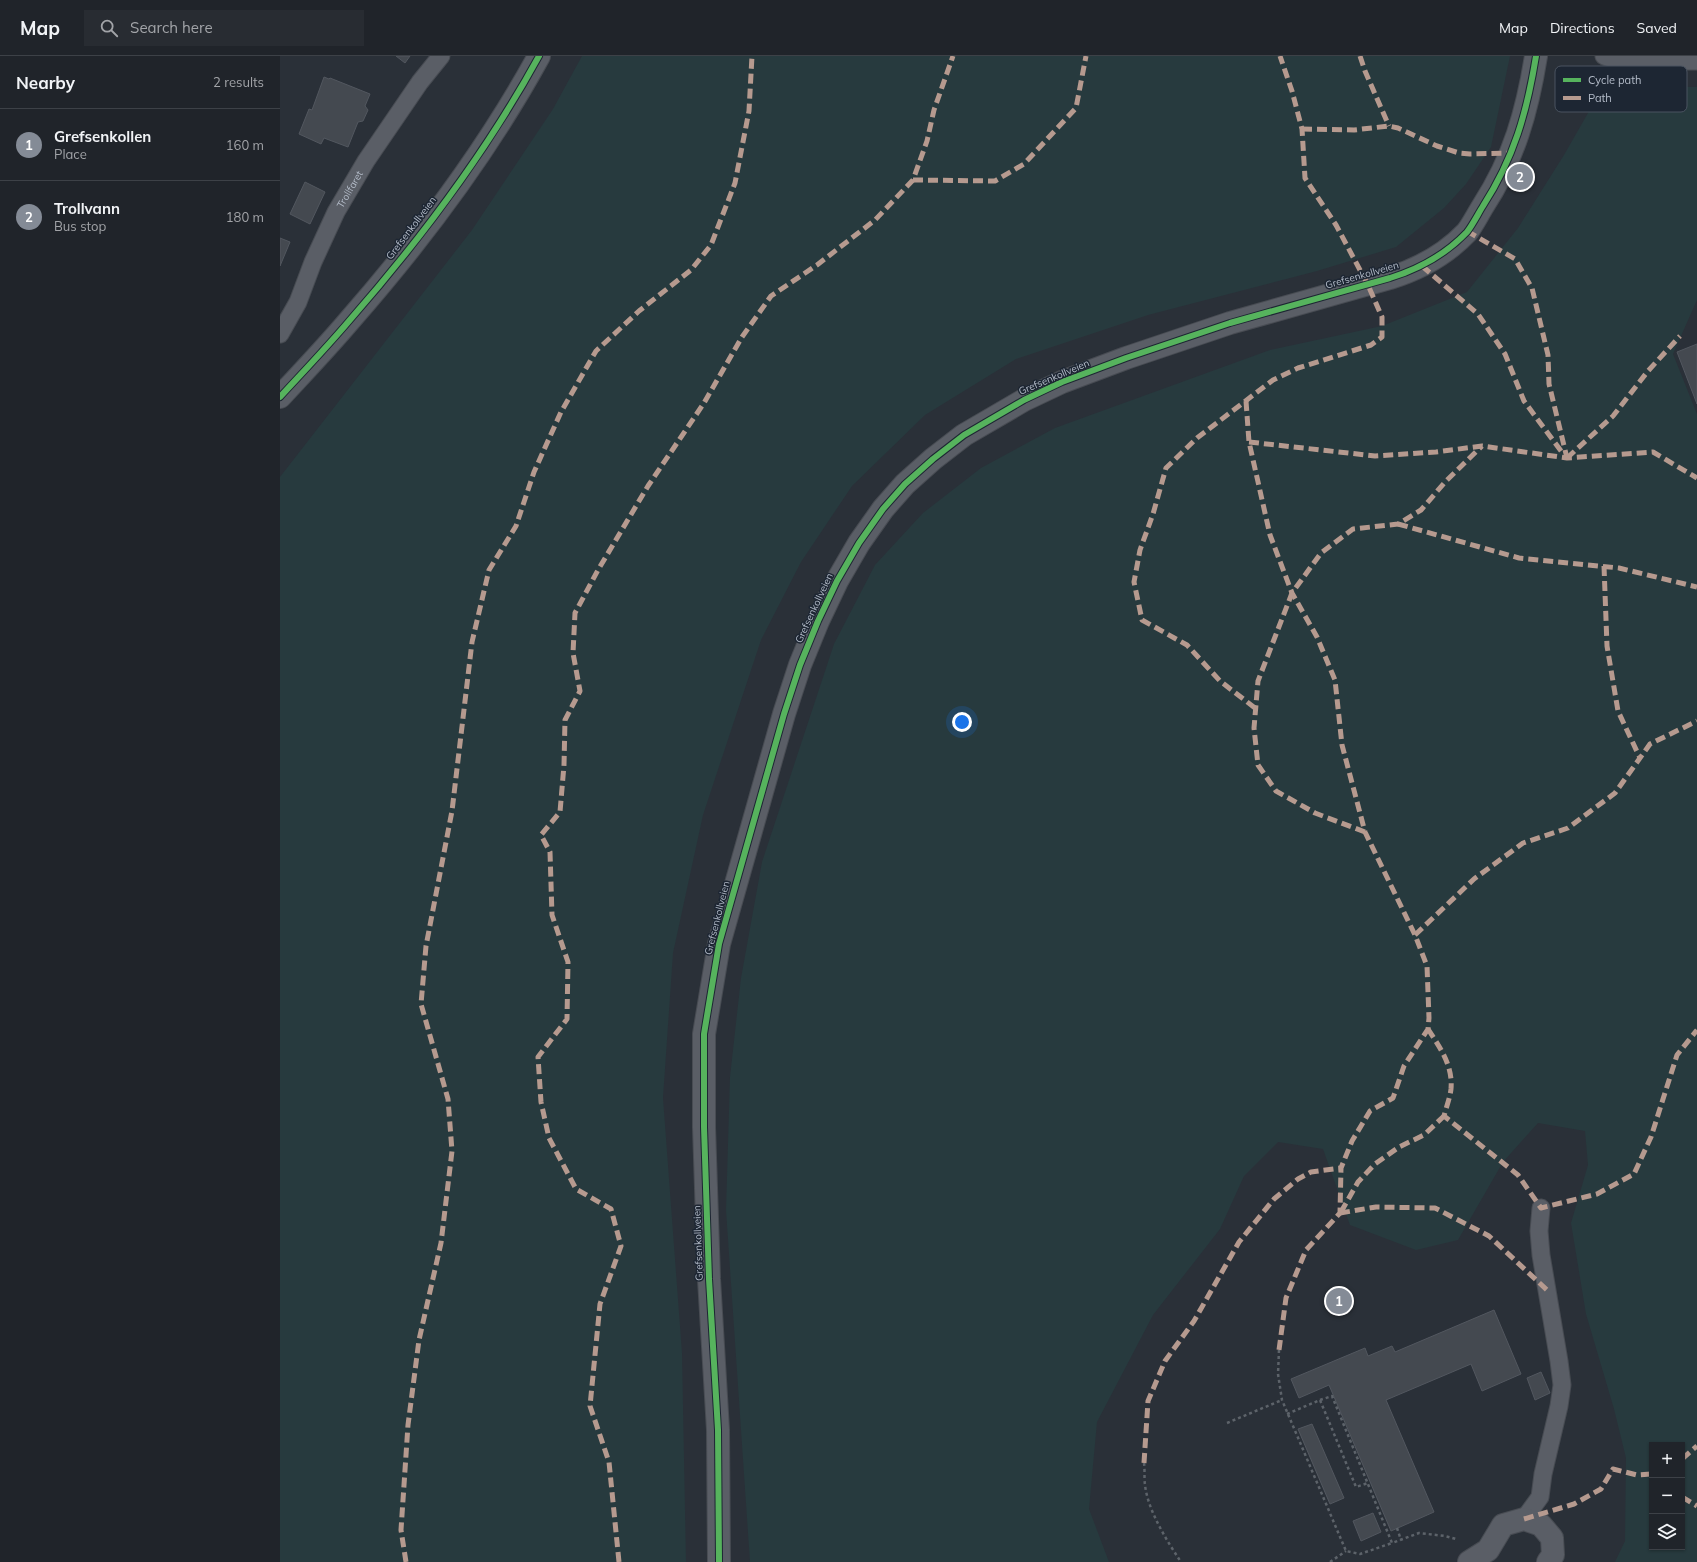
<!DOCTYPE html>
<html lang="en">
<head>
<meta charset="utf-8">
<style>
  :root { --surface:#20242a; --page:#282c32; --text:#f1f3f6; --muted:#a2a4a8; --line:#3d4147; --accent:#848b96 }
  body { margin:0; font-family:Mulish,sans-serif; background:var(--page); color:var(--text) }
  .controls { position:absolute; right:12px; bottom:12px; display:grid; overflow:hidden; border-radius:0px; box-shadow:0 1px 3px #0004 }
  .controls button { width:36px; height:36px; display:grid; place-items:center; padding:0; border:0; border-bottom:1px solid var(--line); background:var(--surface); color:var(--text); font:20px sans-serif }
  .you { position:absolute; left:682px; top:666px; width:14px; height:14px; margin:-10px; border:3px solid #fff; border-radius:50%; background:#1a73e8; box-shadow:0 0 0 6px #1a73e833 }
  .badge { display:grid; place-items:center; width:26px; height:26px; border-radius:50%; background:var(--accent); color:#fff; font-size:13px; font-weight:700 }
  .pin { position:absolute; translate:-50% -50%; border:2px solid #fff; box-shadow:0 1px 4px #0006 }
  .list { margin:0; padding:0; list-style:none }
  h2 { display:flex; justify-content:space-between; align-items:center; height:52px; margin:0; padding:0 16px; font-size:17px }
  h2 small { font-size:13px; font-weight:400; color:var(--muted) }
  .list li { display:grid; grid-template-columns:26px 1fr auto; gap:12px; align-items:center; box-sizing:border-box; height:72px; padding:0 16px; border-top:1px solid var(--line) }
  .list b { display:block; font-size:15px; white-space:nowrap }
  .list p { margin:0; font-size:13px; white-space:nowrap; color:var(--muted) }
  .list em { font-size:13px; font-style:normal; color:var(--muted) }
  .icon { flex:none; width:22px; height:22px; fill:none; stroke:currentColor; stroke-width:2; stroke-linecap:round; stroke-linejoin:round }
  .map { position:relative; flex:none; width:1417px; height:1506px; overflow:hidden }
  header { display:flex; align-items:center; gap:24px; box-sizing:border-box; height:56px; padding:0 20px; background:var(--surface); border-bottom:1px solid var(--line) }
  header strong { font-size:19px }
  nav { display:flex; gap:22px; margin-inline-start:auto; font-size:14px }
  .search { width:280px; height:36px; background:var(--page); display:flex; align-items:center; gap:10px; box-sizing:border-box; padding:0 14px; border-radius:0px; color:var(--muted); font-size:15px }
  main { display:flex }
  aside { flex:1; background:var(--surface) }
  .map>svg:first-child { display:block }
  .green { fill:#273a3e; fill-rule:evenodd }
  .building { fill:#444950; stroke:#52575f }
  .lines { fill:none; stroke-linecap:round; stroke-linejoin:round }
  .lane-casing { stroke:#484c53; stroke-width:19 }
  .street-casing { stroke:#484c53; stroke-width:24 }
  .path { stroke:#5d636a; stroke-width:2.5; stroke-dasharray:3 3; stroke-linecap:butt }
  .lane { stroke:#5a5e66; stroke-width:17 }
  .street { stroke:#5a5e66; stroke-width:22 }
  .quiet { stroke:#b69a8f; stroke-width:5; stroke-dasharray:10 5; stroke-linecap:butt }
  .cycleway-casing { stroke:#1d2633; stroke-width:8 }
  .cycleway { stroke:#56b35d; stroke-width:6 }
  .labels { text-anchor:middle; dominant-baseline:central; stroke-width:3; stroke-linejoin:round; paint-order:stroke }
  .street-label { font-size:10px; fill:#b4bcc9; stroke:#1d2633 }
  .key { fill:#1d2633; stroke:#4a5360; stroke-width:1 }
  .key-label { font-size:11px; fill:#b4bcc9 }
</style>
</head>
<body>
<header>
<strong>Map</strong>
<div class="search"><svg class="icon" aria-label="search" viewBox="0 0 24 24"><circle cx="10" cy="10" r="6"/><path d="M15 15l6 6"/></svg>Search here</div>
<nav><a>Map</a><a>Directions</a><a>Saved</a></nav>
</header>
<main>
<aside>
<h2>Nearby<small>2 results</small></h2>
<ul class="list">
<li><span class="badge">1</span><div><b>Grefsenkollen</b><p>Place</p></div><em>160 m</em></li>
<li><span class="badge">2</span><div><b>Trollvann</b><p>Bus stop</p></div><em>180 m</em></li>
</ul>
</aside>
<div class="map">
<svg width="1417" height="1506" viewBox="0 0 1417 1506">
  <rect width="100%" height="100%" fill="#2a3038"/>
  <g class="green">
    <polygon points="302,0 1230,0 1211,91 1186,128 1164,152 1116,191 1037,215 868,259 736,303 645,359 572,430 521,506 481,584 423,759 393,897 383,1042 402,1297 406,1506 0,1506 0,421 192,174 273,53"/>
    <path d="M 1337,30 L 1417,31 L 1417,244 L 1393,298 L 1417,358 L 1417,1506 L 1335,1506 L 1345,1485 L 1346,1402 L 1334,1353 L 1306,1258 L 1291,1167 L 1308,1109 L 1305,1075 L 1258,1067 L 1223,1106 L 1178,1184 L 1136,1194 L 1070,1169 L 1043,1093 L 998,1086 L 964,1120 L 940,1173 L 873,1259 L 817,1366 L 809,1453 L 829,1506 L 470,1506 L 446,1154 L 450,1021 L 461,922 L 482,806 L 554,588 L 595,509 L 643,457 L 701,412 L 775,372 L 990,294 L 1102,270 L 1187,236 L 1238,172 L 1284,99 L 1312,50 ZM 1372,1389 L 1402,1389 L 1402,1491 L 1372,1491 Z"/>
  </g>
  <g class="building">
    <polygon points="116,0 130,0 125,7"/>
    <polygon points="44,21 49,23 50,22 90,38 85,50 88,54 83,65 78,66 68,91 44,82 41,88 19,78 29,53 32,54"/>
    <polygon points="25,126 45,136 30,168 10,158"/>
    <polygon points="0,182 10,186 0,210"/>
    <polygon points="1417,288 1417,348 1397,296"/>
    <polygon points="1214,1254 1241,1318 1202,1335 1191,1308 1106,1344 1154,1456 1111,1475 1049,1329 1019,1342 1011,1323 1085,1292 1088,1300 1112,1290 1115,1296"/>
    <polygon points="1261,1316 1270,1337 1255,1344 1247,1322"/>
    <polygon points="1032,1368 1064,1442 1050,1448 1018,1373"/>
    <polygon points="1093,1457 1101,1476 1081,1485 1073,1465"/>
  </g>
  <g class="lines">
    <defs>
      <g id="lane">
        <polyline points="1324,0 1339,5 1417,5"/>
        <path id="s1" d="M 0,278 L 18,246 L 33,206 L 56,156 L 86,105 L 140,26 L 161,0"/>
        <polyline points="1244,1463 1260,1441 1263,1418 1279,1350 1282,1329 1279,1305 1261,1199 1259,1175 1261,1152"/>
      </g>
      <g id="street">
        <path d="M 0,341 C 23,316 47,291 69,265 C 140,184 207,95 259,0"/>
        <path d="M 439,1506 L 438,1374 L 429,1223 L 424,1071 L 424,978 L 439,888 L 504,658 L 520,609 L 538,565 L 557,525 L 579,487 L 603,453 L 625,428 L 653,403 L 684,379 L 744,344 L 782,326 L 846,302 L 950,267 L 1110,222 C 1139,213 1166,198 1187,176 C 1193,168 1198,158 1203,150 C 1234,102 1247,56 1256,0"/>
        <polyline points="1189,1506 1208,1494 1223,1469 1244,1463 1261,1469 1272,1482 1273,1499 1268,1506"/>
      </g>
    </defs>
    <use href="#lane" class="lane-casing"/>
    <use href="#street" class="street-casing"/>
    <g class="path">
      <polyline points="999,1294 998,1318 1002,1344 1066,1495 1080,1498 1112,1487"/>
      <polyline points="1040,1344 1052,1340 1112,1487 1139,1477 1165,1480 1176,1483"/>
      <polyline points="1007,1358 1040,1344 1076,1431 1088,1427"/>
      <polyline points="947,1367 1002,1344"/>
      <path d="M 864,1407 C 865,1414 864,1422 865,1429 C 868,1455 887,1485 901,1506"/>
      <polyline points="1117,1472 1121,1484"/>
      <polyline points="1050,1506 1066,1495"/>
    </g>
    <use href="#lane" class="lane"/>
    <use href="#street" class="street"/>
    <g class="quiet">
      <polyline points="1080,0 1085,15 1109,70"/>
      <polyline points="1022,73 1074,74 1109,70 1118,72 1157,90 1179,97 1190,98 1232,97"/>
      <polyline points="633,124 715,125 744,108 796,52 806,0"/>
      <polyline points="1187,175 1235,203 1252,232 1268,299 1269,328 1287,402"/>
      <polyline points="1142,210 1198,258 1225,298 1244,345 1284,399"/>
      <polyline points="966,345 969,386 990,479 1012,537 1037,581 1055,624 1062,689 1085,776 1135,879 1147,910 1149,962 1148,973 1124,1010 1113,1042 1090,1055 1072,1085 1061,1112 1060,1157 1026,1194 1006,1242 999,1294"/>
      <polyline points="969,386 1095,400 1156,396 1202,390 1287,402 1373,396 1417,422"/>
      <polyline points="1287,402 1333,360 1368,315 1400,280"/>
      <polyline points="1118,468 1239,502 1339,512 1417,531"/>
      <polyline points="1324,510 1327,590 1338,655 1360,702"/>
      <polyline points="975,652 940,625 907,589 862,564 854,526 860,494 873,458 886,412 917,382 993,324 1018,312 1091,289 1102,281 1102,261 1088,229 1056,169 1025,122 1022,73 1012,35 1000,0"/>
      <polyline points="1085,776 1035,757 996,735 978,709 974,672 978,625 1012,537 1041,497 1073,473 1118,468 1141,454 1166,425 1202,390"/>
      <polyline points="1135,879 1194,823 1243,787 1288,772 1335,737 1370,688 1417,665"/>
      <path d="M 1148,973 C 1160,992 1173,1009 1171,1033 C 1170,1042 1166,1052 1164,1060 L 1238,1119 L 1261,1152 L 1317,1138 L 1354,1118 L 1371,1081 L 1397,999 L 1417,974"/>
      <polyline points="1061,1156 1078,1126 1095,1108 1119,1091 1144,1079 1164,1060"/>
      <polyline points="1060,1157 1096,1151 1155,1152 1209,1180 1267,1234"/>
      <polyline points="1402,1403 1417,1390"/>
      <polyline points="864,1407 868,1345 885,1305 914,1265 959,1186 994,1143 1018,1123 1031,1116 1061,1112"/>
      <polyline points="1402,1441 1417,1450"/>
      <polyline points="1244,1463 1294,1448 1321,1433 1333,1413 1357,1419 1372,1418"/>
      <polyline points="126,1506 121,1474 128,1369 139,1284 161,1187 172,1095 168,1043 141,948 146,890 172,755 192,586 209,514 236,470 254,416 281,356 316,295 359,255 411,214 431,189 455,127 469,55 472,0"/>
      <polyline points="339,1506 329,1406 310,1350 320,1248 341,1190 331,1153 296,1133 269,1082 261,1046 258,1001 287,963 288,906 272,859 270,796 261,779 280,756 284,709 285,664 300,635 293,597 295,557 318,514 368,430 424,347 462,281 491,240 537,209 595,164 633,124 647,85 654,54 673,0"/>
    </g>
    <defs>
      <g id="cycleway">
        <path d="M 0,341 C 23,316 47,291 69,265 C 140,184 207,95 259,0"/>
        <path d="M 439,1506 L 438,1374 L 429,1223 L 424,1071 L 424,978 L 439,888 L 504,658 L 520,609 L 538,565 L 557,525 L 579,487 L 603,453 L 625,428 L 653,403 L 684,379 L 744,344 L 782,326 L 846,302 L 950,267 L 1110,222 C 1139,213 1166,198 1187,176 C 1193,168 1198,158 1203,150 C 1234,102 1247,56 1256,0"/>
      </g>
    </defs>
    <use href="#cycleway" class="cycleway-casing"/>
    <use href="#cycleway" class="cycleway"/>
  </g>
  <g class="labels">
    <g class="street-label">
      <text stroke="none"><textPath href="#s1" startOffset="161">Trollfaret</textPath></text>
      <text transform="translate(131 172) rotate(-53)">Grefsenkollveien</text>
      <text transform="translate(1082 219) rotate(-16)">Grefsenkollveien</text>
      <text transform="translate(774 321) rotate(-23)">Grefsenkollveien</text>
      <text transform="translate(534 552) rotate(-65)">Grefsenkollveien</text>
      <text transform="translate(437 862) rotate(-76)">Grefsenkollveien</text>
      <text transform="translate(418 1187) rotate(-92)">Grefsenkollveien</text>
    </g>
  </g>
  <rect x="1275" y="10" width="132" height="46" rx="6" class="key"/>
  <rect x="1283" y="22" width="18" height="4" fill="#56b35d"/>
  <rect x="1283" y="40" width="18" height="4" fill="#b69a8f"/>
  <g class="key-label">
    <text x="1308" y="28">Cycle path</text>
    <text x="1308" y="46">Path</text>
  </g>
</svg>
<div class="controls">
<button>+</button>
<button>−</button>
<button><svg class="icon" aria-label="layers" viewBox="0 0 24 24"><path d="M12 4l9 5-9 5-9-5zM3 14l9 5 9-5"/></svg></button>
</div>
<div class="you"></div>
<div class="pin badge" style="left:1059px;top:1245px">1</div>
<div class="pin badge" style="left:1240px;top:121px">2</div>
</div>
</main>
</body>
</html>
